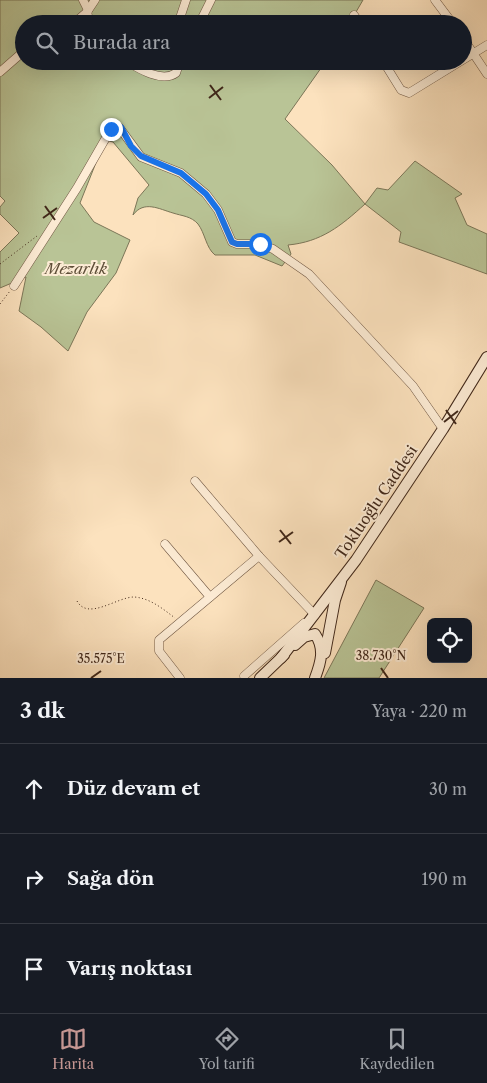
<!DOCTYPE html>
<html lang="tr">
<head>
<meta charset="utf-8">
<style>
  :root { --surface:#171b24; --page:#242831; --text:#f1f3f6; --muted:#9ea1a6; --line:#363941; --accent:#c59692 }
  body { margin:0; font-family:"Libre Caslon Text",serif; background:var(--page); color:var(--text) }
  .controls { position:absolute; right:15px; bottom:15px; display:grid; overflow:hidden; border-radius:8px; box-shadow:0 5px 20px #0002 }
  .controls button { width:45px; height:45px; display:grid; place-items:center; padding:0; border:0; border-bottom:1px solid var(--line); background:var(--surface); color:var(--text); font:25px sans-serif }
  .stop { position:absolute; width:15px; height:15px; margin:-11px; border:4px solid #1a73e8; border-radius:50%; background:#fff }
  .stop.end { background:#1a73e8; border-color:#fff; box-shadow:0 1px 5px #0008 }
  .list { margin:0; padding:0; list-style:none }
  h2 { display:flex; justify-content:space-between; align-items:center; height:65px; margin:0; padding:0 20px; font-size:21px }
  h2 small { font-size:16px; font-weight:400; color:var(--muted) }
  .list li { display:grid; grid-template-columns:32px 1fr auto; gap:15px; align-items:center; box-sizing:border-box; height:90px; padding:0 20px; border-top:1px solid var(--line) }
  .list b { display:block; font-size:19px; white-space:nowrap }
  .list em { font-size:16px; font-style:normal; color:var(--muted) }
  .icon { flex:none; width:28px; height:28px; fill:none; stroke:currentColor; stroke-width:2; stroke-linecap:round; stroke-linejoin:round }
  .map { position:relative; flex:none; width:487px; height:678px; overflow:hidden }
  .search { position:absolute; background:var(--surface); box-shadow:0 5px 20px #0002; left:15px; right:15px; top:15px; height:55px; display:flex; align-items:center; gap:12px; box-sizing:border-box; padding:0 18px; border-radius:28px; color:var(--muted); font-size:19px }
  .sheet { height:335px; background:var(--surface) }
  nav { display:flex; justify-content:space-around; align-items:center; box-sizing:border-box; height:70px; border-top:1px solid var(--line); background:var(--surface); font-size:14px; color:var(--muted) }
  nav a { display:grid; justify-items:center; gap:2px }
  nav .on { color:var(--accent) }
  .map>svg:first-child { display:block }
  .green { fill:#b9c496; stroke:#7c7658 }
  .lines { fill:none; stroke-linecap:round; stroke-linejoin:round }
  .street-casing { stroke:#6f5642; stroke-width:9 }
  .secondary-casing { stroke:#402719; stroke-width:12 }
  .path { stroke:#402719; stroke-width:1; stroke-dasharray:1 2.5; stroke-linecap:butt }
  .street { stroke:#fdecd5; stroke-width:8 }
  .secondary { stroke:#fdecd5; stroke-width:10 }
  .route { stroke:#1a73e8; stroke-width:6 }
  .ticks { fill:none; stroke:#402719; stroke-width:2 }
  .labels { text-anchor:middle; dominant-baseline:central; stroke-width:4; stroke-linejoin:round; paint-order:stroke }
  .park-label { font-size:15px; font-style:italic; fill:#5e4e38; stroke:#fdecd5 }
  .street-label { font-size:15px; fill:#402719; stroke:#fdecd5 }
  .ticks-label { font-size:12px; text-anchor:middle; fill:#402719; stroke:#fdecd5; stroke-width:4; stroke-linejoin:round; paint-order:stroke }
</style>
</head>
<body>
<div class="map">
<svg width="487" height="678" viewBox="0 0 487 678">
  <rect width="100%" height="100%" fill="#fce2be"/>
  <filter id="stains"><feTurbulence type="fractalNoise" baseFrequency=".004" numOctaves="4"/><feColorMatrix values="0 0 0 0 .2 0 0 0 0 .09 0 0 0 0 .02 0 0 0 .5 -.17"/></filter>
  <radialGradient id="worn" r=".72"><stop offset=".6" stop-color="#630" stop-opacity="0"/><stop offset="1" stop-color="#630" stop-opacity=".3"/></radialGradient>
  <g class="green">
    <path d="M 0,0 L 363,0 L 349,24 L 24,24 L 24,61 L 326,61 L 285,119 L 332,165 L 365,204 L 377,188 L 388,190 L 415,161 L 462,194 L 455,198 L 467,225 L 487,234 L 487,274 L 399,242 L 401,232 L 365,204 C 341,226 321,242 288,245 L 291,254 L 282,266 L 255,255 L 215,255 C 206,248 205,233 198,224 C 191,216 182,216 173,213 C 159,209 144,200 133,215 L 138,198 L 149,185 L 113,142 L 109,141 L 101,150 L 80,203 L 94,222 L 130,240 L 116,273 L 87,312 L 68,351 L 41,327 L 19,311 L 26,277 L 0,288 L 0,252 L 19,233 L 0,214 L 0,207 L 5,201 L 0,196 Z"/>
    <polygon points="376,580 424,608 379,678 324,678"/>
  </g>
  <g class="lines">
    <defs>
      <g id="street">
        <polyline points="83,0 88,10"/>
        <polyline points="435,0 453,24"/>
        <polyline points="87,12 90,24"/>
        <polyline points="354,15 360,24"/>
        <polyline points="73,24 87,12 95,0"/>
        <polyline points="178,24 186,0"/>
        <polyline points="199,24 211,0"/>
        <polyline points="463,38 487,74"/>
        <path d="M 126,61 C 139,69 162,83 176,73 L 180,61"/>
        <polyline points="383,61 401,90 409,93 487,45"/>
        <polyline points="0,72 24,51"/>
        <polyline points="14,286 77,188 111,129 119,127 141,157 181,173 206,194 218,210 232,242 237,244 260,244 273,249 309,274 413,386 443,429"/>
        <polyline points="195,481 259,556 315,615"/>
        <polyline points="165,544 210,597"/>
        <polyline points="244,676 304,623"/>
        <polyline points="180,678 159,651 159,640 259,556"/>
      </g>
      <g id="secondary">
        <path d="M 295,645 L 304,637 L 315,634 C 325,649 321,662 315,678"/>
        <polyline points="325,653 335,600 341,582"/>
        <polyline points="281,658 356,560 443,429 487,357"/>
        <polyline points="260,678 284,655"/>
      </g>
    </defs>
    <use href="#street" class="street-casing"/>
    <use href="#secondary" class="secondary-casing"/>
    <g class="path">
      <polyline points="0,264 37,236"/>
      <polyline points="0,304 10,291"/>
      <path d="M 77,601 C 88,621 117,597 134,597 C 150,598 163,609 175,618"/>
    </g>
    <use href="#street" class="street"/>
    <use href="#secondary" class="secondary"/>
  </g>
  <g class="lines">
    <polyline class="route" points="111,129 121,127 131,146 141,156 181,173 206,194 218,210 232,242 237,244 260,244"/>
  </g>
  <path class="ticks" d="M 210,85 L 221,100M 209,98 L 223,87M 45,206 L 55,220M 43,218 L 57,208M 446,410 L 456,424M 444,422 L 458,411M 280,530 L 291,544M 279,542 L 293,532M 381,668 L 388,678M 91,678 L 101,671"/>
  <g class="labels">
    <g class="park-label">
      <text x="76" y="268">Mezarlık</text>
    </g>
    <g class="street-label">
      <text transform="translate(376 502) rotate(-56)">Tokluoğlu Caddesi</text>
    </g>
  </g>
  <g class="ticks-label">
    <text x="381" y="660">38.730°N</text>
    <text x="101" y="663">35.575°E</text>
  </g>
  <rect width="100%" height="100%" filter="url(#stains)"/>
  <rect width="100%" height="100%" fill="url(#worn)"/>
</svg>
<div class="controls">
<button><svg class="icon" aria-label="locate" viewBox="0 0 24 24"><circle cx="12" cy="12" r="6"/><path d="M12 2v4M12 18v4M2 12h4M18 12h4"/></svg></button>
</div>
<div class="stop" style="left:260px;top:244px"></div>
<div class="stop end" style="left:111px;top:129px"></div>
<div class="search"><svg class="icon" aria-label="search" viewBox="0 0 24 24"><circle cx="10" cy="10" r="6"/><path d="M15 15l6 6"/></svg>Burada ara</div>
</div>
<section class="sheet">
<h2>3 dk<small>Yaya · 220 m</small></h2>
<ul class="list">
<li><svg class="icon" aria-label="ahead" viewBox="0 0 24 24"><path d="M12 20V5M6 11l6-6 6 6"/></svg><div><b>Düz devam et</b></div><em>30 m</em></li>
<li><svg class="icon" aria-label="right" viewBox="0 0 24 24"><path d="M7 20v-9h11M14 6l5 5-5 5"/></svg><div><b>Sağa dön</b></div><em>190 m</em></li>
<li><svg class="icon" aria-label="arrive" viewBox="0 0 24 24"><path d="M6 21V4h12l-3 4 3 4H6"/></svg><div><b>Varış noktası</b></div></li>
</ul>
</section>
<nav>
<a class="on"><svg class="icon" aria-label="map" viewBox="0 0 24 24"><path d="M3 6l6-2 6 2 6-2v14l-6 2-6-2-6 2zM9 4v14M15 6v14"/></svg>Harita</a>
<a><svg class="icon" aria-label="directions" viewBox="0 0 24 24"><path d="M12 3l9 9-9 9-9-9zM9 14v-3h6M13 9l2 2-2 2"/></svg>Yol tarifi</a>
<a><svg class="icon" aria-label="saved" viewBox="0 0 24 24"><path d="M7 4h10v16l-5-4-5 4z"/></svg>Kaydedilen</a>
</nav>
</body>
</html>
